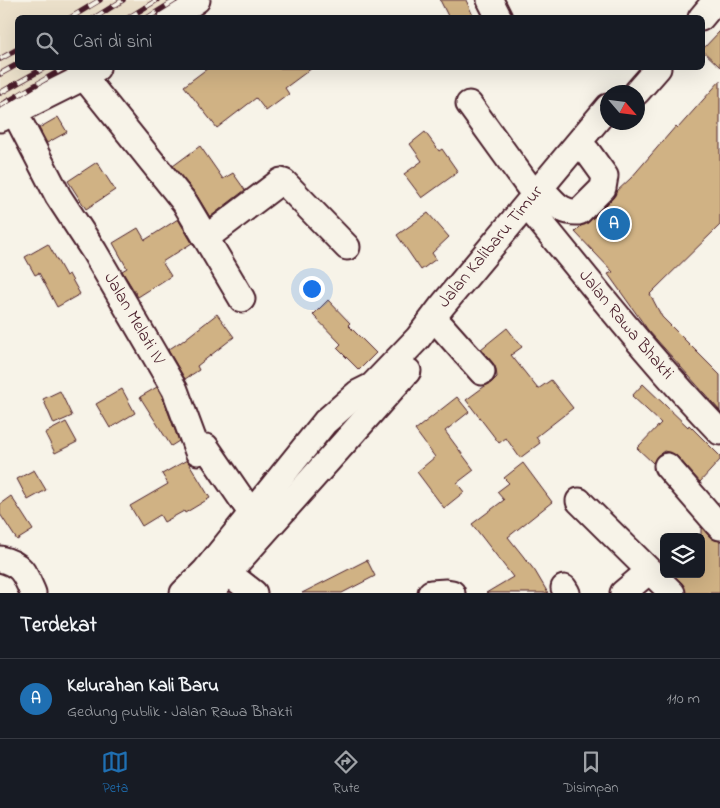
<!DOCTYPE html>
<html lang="id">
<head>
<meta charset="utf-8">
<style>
  :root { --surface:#171b24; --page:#242831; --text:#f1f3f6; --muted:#9ea1a6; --line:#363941; --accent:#1f6fb2 }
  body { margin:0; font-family:"Indie Flower",sans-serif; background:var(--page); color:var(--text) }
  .controls { position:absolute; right:15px; bottom:15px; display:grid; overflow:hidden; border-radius:8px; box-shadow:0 5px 20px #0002 }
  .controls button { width:45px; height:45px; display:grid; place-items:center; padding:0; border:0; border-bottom:1px solid var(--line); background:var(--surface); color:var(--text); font:25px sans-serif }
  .compass { position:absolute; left:600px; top:85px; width:45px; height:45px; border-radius:50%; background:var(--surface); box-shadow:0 5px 20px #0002; rotate:118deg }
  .you { position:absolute; left:311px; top:288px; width:18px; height:18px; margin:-12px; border:4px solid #fff; border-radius:50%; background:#1a73e8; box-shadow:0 0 0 8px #1a73e833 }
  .badge { display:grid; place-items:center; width:32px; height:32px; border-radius:50%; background:var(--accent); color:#fff; font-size:16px; font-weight:700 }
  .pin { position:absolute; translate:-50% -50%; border:2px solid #fff; box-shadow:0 1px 5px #0006 }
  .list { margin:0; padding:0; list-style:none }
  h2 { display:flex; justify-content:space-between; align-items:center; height:65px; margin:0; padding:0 20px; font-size:21px }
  h2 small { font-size:16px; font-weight:400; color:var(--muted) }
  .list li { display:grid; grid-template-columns:32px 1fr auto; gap:15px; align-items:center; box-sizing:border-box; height:80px; padding:0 20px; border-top:1px solid var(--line) }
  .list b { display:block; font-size:19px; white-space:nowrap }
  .list p { margin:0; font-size:16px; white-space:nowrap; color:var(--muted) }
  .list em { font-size:16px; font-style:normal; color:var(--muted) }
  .icon { flex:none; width:28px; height:28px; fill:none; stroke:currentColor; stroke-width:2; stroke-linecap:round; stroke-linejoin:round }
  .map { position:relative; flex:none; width:720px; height:593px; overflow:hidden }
  .search { position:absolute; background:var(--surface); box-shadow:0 5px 20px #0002; left:15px; right:15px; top:15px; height:55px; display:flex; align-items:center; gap:12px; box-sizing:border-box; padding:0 18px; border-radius:8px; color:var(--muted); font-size:19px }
  .sheet { height:145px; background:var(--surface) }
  nav { display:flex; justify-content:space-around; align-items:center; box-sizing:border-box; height:70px; border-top:1px solid var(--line); background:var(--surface); font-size:14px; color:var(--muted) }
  nav a { display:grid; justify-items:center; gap:2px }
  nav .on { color:var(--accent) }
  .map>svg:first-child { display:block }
  .built { fill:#ebe0ca }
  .building { fill:#d0b284; stroke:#4a1f2b }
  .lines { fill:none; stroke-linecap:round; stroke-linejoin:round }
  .minor-casing { stroke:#4a1f2b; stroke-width:29 }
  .minor { stroke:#f7f3e8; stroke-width:25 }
  .rail-casing { stroke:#4a1f2b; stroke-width:5.5 }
  .rail { stroke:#f7f3e8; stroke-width:4; stroke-dasharray:11; stroke-linecap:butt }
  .labels { text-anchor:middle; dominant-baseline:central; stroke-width:4; stroke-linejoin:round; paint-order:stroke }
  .street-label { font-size:18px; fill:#4a1f2b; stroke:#f7f3e8 }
</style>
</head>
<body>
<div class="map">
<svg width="720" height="593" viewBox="0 0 720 593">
  <rect width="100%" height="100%" fill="#f7f3e8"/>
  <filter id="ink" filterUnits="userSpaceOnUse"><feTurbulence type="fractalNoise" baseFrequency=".02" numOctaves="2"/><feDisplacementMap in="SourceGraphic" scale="10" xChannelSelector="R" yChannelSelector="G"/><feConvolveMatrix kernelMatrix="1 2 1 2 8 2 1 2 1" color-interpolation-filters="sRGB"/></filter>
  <g filter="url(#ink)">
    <polygon class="built" points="0,0 187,0 158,17 18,18 18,68 75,68 0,113"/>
    <g class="building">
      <polygon points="440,0 466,0 474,18 449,18"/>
      <polygon points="720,31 720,67 702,50"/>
      <polygon points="208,68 312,68 285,88 289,94 266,111 256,98 217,128 184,86"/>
      <polygon points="720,81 720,225 650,294 662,317 720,375 720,411 648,330 608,274 613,272 575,232 582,225 589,222 613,198 616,192 631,178 676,126 678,128"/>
      <polygon points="58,117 67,132 47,143 39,128"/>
      <polygon points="425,132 439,151 442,149 458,172 422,198 404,174 422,161 410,144"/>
      <polygon points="200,146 223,179 233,173 245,190 210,217 196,194 173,166"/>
      <polygon points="97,162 115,190 86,209 68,181"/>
      <polygon points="428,213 449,237 432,253 436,259 421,270 397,235"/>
      <polygon points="178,219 192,243 162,262 171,276 138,297 122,271 127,268 113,243 138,228 145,240"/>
      <polygon points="48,244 66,276 69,274 80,294 57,307 39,273 35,275 25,257"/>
      <polygon points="328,300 350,323 348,325 376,353 359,370 337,348 341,344 313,315"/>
      <polygon points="217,314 234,337 197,366 199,370 185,379 168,350 180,342 180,343"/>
      <polygon points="507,328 522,347 511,355 538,389 551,380 573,408 536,437 540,443 520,458 506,438 499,443 466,400 485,386 491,383 497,377 496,369 493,363 481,349"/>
      <polygon points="643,384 688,427 689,425 720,456 720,460 700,482 678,457 672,453 664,451 657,456 653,463 637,448 661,423 632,396"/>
      <polygon points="157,387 162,396 179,441 171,446 140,397"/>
      <polygon points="122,389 135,413 110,428 96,404"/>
      <polygon points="60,391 72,416 54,424 43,399"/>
      <polygon points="457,397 469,412 445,431 474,470 457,483 464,492 444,508 417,472 435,457 415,430"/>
      <polygon points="66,422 77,442 55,453 45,433"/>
      <polygon points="187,460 210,498 185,513 184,511 164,522 160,515 142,526 130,506 168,484 162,474"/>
      <polygon points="523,463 552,502 508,537 535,571 548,593 486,593 513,577 472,524 504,500 497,492 509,483 504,478"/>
      <polygon points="34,470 46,490 28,500 17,479"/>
      <polygon points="11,496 33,530 17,540 0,514 0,504"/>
      <polygon points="701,527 710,537 715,540 720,541 720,593 686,593 682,583 673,574 701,574"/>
      <polygon points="367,560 375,576 342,593 302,593"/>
    </g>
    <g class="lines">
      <defs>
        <g id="minor">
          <polyline points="490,0 499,18"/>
          <polyline points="171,18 197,0"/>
          <polyline points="701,18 716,0"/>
          <polyline points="84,77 185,203 242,299"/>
          <polyline points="637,92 658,68"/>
          <polyline points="469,104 534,194"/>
          <path id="s1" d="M 14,111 L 58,196 L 94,251 L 175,390 L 198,452 L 206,447 L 252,514"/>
          <polyline points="0,119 84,77 97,68"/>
          <path d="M 549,197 C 558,207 565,213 579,212 L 603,188 L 605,176 L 587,151"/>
          <path id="s2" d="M 534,214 C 595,288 653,363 720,432"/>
          <polyline points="206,238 281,181 284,182 347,247"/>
          <polyline points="442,327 482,372"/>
          <polyline points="667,466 720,527"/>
          <polyline points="579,501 672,593"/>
          <path d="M 0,559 C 22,564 25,574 33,593"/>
          <polyline points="227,572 254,593"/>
          <polyline points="564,588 567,593"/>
          <path id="s3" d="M 183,593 L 205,571 L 325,422 L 358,393 L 372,386 L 418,338 L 442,306 L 608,107"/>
          <polyline points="210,593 408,371"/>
          <polyline points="431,593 446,592 452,593"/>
          <polyline points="623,593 649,571"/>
        </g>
      </defs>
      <use href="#minor" class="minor-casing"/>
      <use href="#minor" class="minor"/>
      <defs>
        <g id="rail">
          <polyline points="70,18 100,0"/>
          <polyline points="94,18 123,0"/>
          <polyline points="128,18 157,0"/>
          <polyline points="147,18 176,0"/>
          <polyline points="0,59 18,49"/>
          <polyline points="0,74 18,64"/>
          <polyline points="0,93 44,68"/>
          <polyline points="0,106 64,68"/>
        </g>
      </defs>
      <use href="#rail" class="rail-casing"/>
      <use href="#rail" class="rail"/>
    </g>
  </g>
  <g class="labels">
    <g class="street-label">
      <text stroke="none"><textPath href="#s3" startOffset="465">Jalan Kalibaru Timur</textPath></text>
      <text stroke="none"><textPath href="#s1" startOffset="240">Jalan Melati IV</textPath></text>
      <text stroke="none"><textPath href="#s2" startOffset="144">Jalan Rawa Bhakti</textPath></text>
    </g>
  </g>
</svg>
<div class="controls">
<button><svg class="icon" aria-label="layers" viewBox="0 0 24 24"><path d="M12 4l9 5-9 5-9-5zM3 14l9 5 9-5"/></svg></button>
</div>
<svg class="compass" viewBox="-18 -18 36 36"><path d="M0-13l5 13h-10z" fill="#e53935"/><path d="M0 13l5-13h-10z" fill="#9ea1a6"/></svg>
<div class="you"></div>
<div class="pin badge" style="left:614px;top:224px">A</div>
<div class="search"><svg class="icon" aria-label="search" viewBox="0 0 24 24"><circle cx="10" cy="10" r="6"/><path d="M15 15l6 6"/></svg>Cari di sini</div>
</div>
<section class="sheet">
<h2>Terdekat<small></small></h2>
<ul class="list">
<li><span class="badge">A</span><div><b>Kelurahan Kali Baru</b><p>Gedung publik · Jalan Rawa Bhakti</p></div><em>110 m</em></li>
</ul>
</section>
<nav>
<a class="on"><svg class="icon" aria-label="map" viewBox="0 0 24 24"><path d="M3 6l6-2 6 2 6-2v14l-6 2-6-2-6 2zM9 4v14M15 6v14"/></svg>Peta</a>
<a><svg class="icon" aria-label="directions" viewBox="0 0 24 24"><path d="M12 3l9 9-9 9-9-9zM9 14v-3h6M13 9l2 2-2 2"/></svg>Rute</a>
<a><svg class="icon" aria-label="saved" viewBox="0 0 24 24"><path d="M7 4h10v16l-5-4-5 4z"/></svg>Disimpan</a>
</nav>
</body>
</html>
